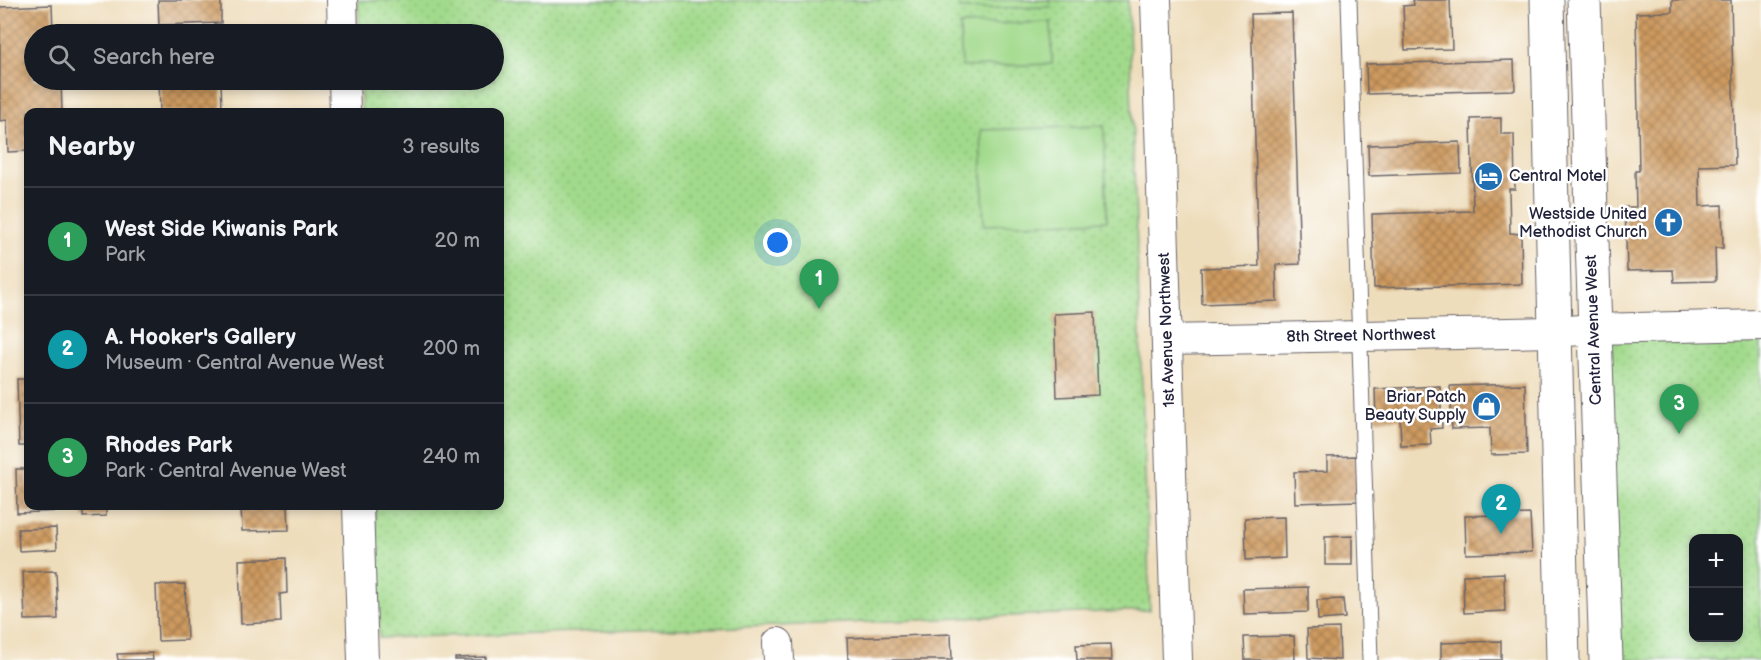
<!DOCTYPE html>
<html lang="en">
<head>
<meta charset="utf-8">
<style>
  :root { --surface:#171b24; --page:#242831; --text:#f1f3f6; --muted:#9ea1a6; --line:#363941; --accent:#b45309 }
  body { margin:0; font-family:"Balsamiq Sans",sans-serif; background:var(--page); color:var(--text) }
  .controls { position:absolute; right:18px; bottom:18px; display:grid; overflow:hidden; border-radius:12px; box-shadow:0 3px 9px #0003 }
  .controls button { width:54px; height:54px; display:grid; place-items:center; padding:0; border:0; border-bottom:2px solid var(--line); background:var(--surface); color:var(--text); font:30px sans-serif }
  .you { position:absolute; left:778px; top:243px; width:21px; height:21px; margin:-15px; border:4px solid #fff; border-radius:50%; background:#1a73e8; box-shadow:0 0 0 9px #1a73e833 }
  .badge { display:grid; place-items:center; width:39px; height:39px; border-radius:50%; background:var(--accent); color:#fff; font-size:20px; font-weight:700 }
  .pin { position:absolute; translate:-50% -50px; filter:drop-shadow(0 2px 3px #0008) }
  .pin::after { content:''; position:absolute; top:32px; width:21px; height:18px; background:inherit; clip-path:polygon(0 0,100% 0,50% 100%) }
  .list { margin:0; padding:0; list-style:none }
  h2 { display:flex; justify-content:space-between; align-items:center; height:78px; margin:0; padding:0 24px; font-size:26px }
  h2 small { font-size:20px; font-weight:400; color:var(--muted) }
  .list li { display:grid; grid-template-columns:39px 1fr auto; gap:18px; align-items:center; box-sizing:border-box; height:108px; padding:0 24px; border-top:2px solid var(--line) }
  .list b { display:block; font-size:22px; white-space:nowrap }
  .list p { margin:0; font-size:20px; white-space:nowrap; color:var(--muted) }
  .list em { font-size:20px; font-style:normal; color:var(--muted) }
  .icon { flex:none; width:33px; height:33px; fill:none; stroke:currentColor; stroke-width:2; stroke-linecap:round; stroke-linejoin:round }
  .map { position:relative; flex:none; width:1761px; height:660px; overflow:hidden }
  .search { position:absolute; background:var(--surface); box-shadow:0 3px 9px #0003; left:24px; top:24px; width:480px; height:66px; display:flex; align-items:center; gap:15px; box-sizing:border-box; padding:0 21px; border-radius:33px; color:var(--muted); font-size:22px }
  .panel { position:absolute; background:var(--surface); box-shadow:0 3px 9px #0003; left:24px; top:108px; width:480px; height:402px; border-radius:12px }
  .map>svg:first-child { display:block }
  .grass { fill:url(#grass-dots); stroke:#627e64; stroke-width:1.5; fill-rule:evenodd }
  .garden { fill:#a2da8c; stroke:#627e64; stroke-width:1.5 }
  .building { fill:url(#building-cross-hatch) }
  .lines { fill:none; stroke-linecap:round; stroke-linejoin:round }
  .lane-casing { stroke:#696368; stroke-width:17 }
  .street-casing { stroke:#696368; stroke-width:32 }
  .highway-casing { stroke:#696368; stroke-width:35 }
  .lane { stroke:#fff; stroke-width:15 }
  .street { stroke:#fff; stroke-width:30 }
  .highway { stroke:#fff; stroke-width:33 }
  .labels { text-anchor:middle; dominant-baseline:central; stroke-width:5; stroke-linejoin:round; paint-order:stroke }
  .poi-label { font-size:16px; fill:#22223b; stroke:#fff; text-anchor:end }
  .street-label { font-size:16px; fill:#22223b; stroke:#fff }
</style>
</head>
<body>
<div class="map">
<svg width="1761" height="660" viewBox="0 0 1761 660">
  <defs>
    <pattern id="grass-dots" width="8" height="8" patternUnits="userSpaceOnUse" patternTransform="scale(1.5)"><rect width="8" height="8" fill="#a2da8c"/><path d="M2 2h.1M6 6h.1" fill="none" stroke="#8bbb7a" stroke-width="1.8" stroke-linecap="round"/></pattern>
    <pattern id="building-cross-hatch" width="8" height="8" patternUnits="userSpaceOnUse" patternTransform="scale(1.5)"><rect width="8" height="8" fill="#cd9a5f"/><path d="M0 0l8 8M0 8l8-8" fill="none" stroke="#a67d50"/></pattern>
  </defs>
  <rect width="100%" height="100%" fill="#fff"/>
  <filter id="ink" filterUnits="userSpaceOnUse"><feTurbulence type="fractalNoise" baseFrequency=".0167" numOctaves="2"/><feDisplacementMap in="SourceGraphic" scale="12" xChannelSelector="R" yChannelSelector="G"/><feConvolveMatrix kernelMatrix="1 2 1 2 8 2 1 2 1" color-interpolation-filters="sRGB"/></filter>
  <filter id="wash" filterUnits="userSpaceOnUse"><feTurbulence type="fractalNoise" baseFrequency=".008" numOctaves="4" result="noise"/><feDisplacementMap in="SourceGraphic" scale="24" xChannelSelector="R" yChannelSelector="G"/><feGaussianBlur stdDeviation="1.35" result="paint"/><feColorMatrix in="noise" values="0 0 0 0 0 0 0 0 0 0 0 0 0 0 0 0 0 1.4 0 .05"/><feComposite in="paint" operator="in"/></filter>
  <g filter="url(#wash)">
    <rect width="100%" height="100%" fill="#edb"/>
    <g class="grass">
      <polygon points="358,0 1128,0 1150,610 775,626 379,638 375,506 500,506 500,112 361,112 360,80 494,80 494,34 359,34"/>
      <path d="M 1761,324 L 1761,660 L 1606,660 L 1594,329 ZM 1694,538 L 1738,538 L 1738,638 L 1694,638 Z"/>
    </g>
    <g class="garden">
      <polygon points="959,0 1050,0 1050,7 960,9"/>
      <polygon points="1051,22 1052,64 962,67 960,25"/>
      <polygon points="1104,126 1107,221 984,225 981,130"/>
    </g>
    <g id="blocks">
      <g class="building">
        <polygon points="158,0 221,0 221,23 159,25"/>
        <polygon points="1413,0 1450,0 1452,49 1405,50 1403,6 1414,5"/>
        <polygon points="1672,0 1731,0 1735,165 1699,166 1700,206 1722,205 1723,248 1715,248 1716,281 1674,282 1673,270 1627,271 1625,207 1636,207 1635,171 1639,171 1636,13 1672,12"/>
        <polygon points="52,5 53,32 59,32 59,34 34,34 34,80 61,80 62,112 28,112 28,151 8,152 7,120 0,121 0,7"/>
        <polygon points="1292,13 1300,264 1276,265 1277,301 1202,304 1201,268 1259,266 1251,14"/>
        <polygon points="1514,60 1515,90 1367,94 1366,64"/>
        <polygon points="159,80 221,80 222,112 160,112"/>
        <polygon points="1501,118 1501,134 1514,134 1515,189 1509,189 1510,233 1521,234 1522,284 1374,288 1372,214 1473,211 1471,119"/>
        <polygon points="1460,142 1461,173 1369,176 1368,145"/>
        <polygon points="1095,312 1098,395 1057,397 1054,314"/>
        <polygon points="17,379 28,379 28,446 19,446"/>
        <polygon points="1525,384 1527,454 1491,455 1490,428 1452,429 1450,386"/>
        <polygon points="1440,386 1442,428 1430,429 1431,445 1401,446 1400,419 1376,420 1375,389"/>
        <polygon points="1357,456 1358,501 1295,503 1294,472 1327,471 1327,457"/>
        <polygon points="16,469 28,469 28,506 61,506 61,511 17,513"/>
        <polygon points="83,506 106,506 106,516 83,517"/>
        <polygon points="241,506 288,506 289,530 242,531"/>
        <polygon points="1530,514 1532,552 1466,554 1465,516"/>
        <polygon points="1284,517 1285,558 1246,560 1245,518"/>
        <polygon points="56,528 57,549 19,551 18,529"/>
        <polygon points="1352,536 1352,565 1325,565 1325,537"/>
        <polygon points="286,558 287,593 280,594 281,622 241,624 239,560"/>
        <polygon points="56,571 58,619 25,620 23,572"/>
        <polygon points="1504,573 1505,611 1464,613 1463,575"/>
        <polygon points="185,584 187,640 158,641 156,585"/>
        <polygon points="1308,587 1308,612 1244,614 1243,589"/>
        <polygon points="1343,599 1345,618 1318,620 1317,600"/>
        <polygon points="1339,628 1340,660 1308,658 1307,629"/>
        <polygon points="951,634 952,660 848,660 847,638"/>
        <polygon points="1294,636 1295,660 1245,660 1244,637"/>
        <polygon points="1501,641 1501,660 1441,660 1441,643"/>
        <polygon points="1111,644 1112,660 1077,660 1076,645"/>
        <polygon points="152,653 153,660 118,660 117,654"/>
        <polygon points="486,657 486,660 455,660 455,658"/>
      </g>
    </g>
  </g>
  <g filter="url(#ink)">
    <use href="#blocks" fill-opacity="0" stroke="#696368" stroke-width="1.5"/>
    <g class="lines">
      <defs>
        <polyline id="lane" points="1349,0 1370,660"/>
        <g id="street">
          <polyline points="342,0 343,34"/>
          <polyline points="1156,0 1177,660"/>
          <polyline points="344,80 345,112"/>
          <polyline points="1167,340 1554,332 1594,329 1761,325"/>
          <polyline points="358,506 363,660"/>
          <polyline points="778,643 779,660"/>
        </g>
        <g id="highway">
          <polyline points="1547,0 1563,660"/>
          <polyline points="1584,0 1606,660"/>
        </g>
      </defs>
      <use href="#lane" class="lane-casing"/>
      <use href="#street" class="street-casing"/>
      <use href="#highway" class="highway-casing"/>
      <use href="#lane" class="lane"/>
      <use href="#street" class="street"/>
      <use href="#highway" class="highway"/>
    </g>
  </g>
  <defs>
    <symbol id="hotel-disc" viewBox="-11 -11 22 22"><circle r="9.5" fill="#1f6fb2" stroke="#fff"/><path d="M-6-4.5h1.5V1H6V5H4.5V3h-9V5H-6ZM-4 0a1.8 1.8 0 1 1 3.6 0ZM.5 0V-2.5h3Q6-2.5 6 0Z" fill="#fff"/></symbol>
    <symbol id="church-disc" viewBox="-11 -11 22 22"><circle r="9.5" fill="#1f6fb2" stroke="#fff"/><path d="M-1.2-6h2.4v3.5h3.3v2.4h-3.3V6h-2.4V-.1h-3.3v-2.4h3.3Z" fill="#fff"/></symbol>
    <symbol id="shop-disc" viewBox="-11 -11 22 22"><circle r="9.5" fill="#1f6fb2" stroke="#fff"/><path d="M-5-2.5h2.3a2.7 3.5 0 0 1 5.4 0H5L5.5 6h-11ZM-1.5-2.5h3a1.5 2.3 0 0 0-3 0Z" fill="#fff"/></symbol>
  </defs>
  <g fill-rule="evenodd">
    <use href="#hotel-disc" x="1472" y="160" width="33" height="33"/>
    <use href="#church-disc" x="1652" y="206" width="33" height="33"/>
    <use href="#shop-disc" x="1470" y="390" width="33" height="33"/>
  </g>
  <g class="labels">
    <g class="poi-label">
      <text x="1509" y="176" text-anchor="start">Central Motel</text>
      <text x="1647" y="214">Westside United<tspan x="1647" dy="18">Methodist Church</tspan></text>
      <text x="1466" y="397">Briar Patch<tspan x="1466" dy="18">Beauty Supply</tspan></text>
    </g>
    <g class="street-label">
      <text transform="translate(1167 330) rotate(-92)">1st Avenue Northwest</text>
      <text transform="translate(1594 330) rotate(-92)">Central Avenue West</text>
      <text transform="translate(1361 336) rotate(-1)">8th Street Northwest</text>
    </g>
  </g>
</svg>
<div class="controls">
<button>+</button>
<button>−</button>
</div>
<div class="you"></div>
<div class="pin badge" style="left:819px;top:309px;background:#2e9e5b">1</div>
<div class="pin badge" style="left:1501px;top:534px;background:#0f9aa8">2</div>
<div class="pin badge" style="left:1679px;top:434px;background:#2e9e5b">3</div>
<div class="search"><svg class="icon" aria-label="search" viewBox="0 0 24 24"><circle cx="10" cy="10" r="6"/><path d="M15 15l6 6"/></svg>Search here</div>
<section class="panel">
<h2>Nearby<small>3 results</small></h2>
<ul class="list">
<li><span class="badge" style="background:#2e9e5b">1</span><div><b>West Side Kiwanis Park</b><p>Park</p></div><em>20 m</em></li>
<li><span class="badge" style="background:#0f9aa8">2</span><div><b>A. Hooker's Gallery</b><p>Museum · Central Avenue West</p></div><em>200 m</em></li>
<li><span class="badge" style="background:#2e9e5b">3</span><div><b>Rhodes Park</b><p>Park · Central Avenue West</p></div><em>240 m</em></li>
</ul>
</section>
</div>
</body>
</html>
